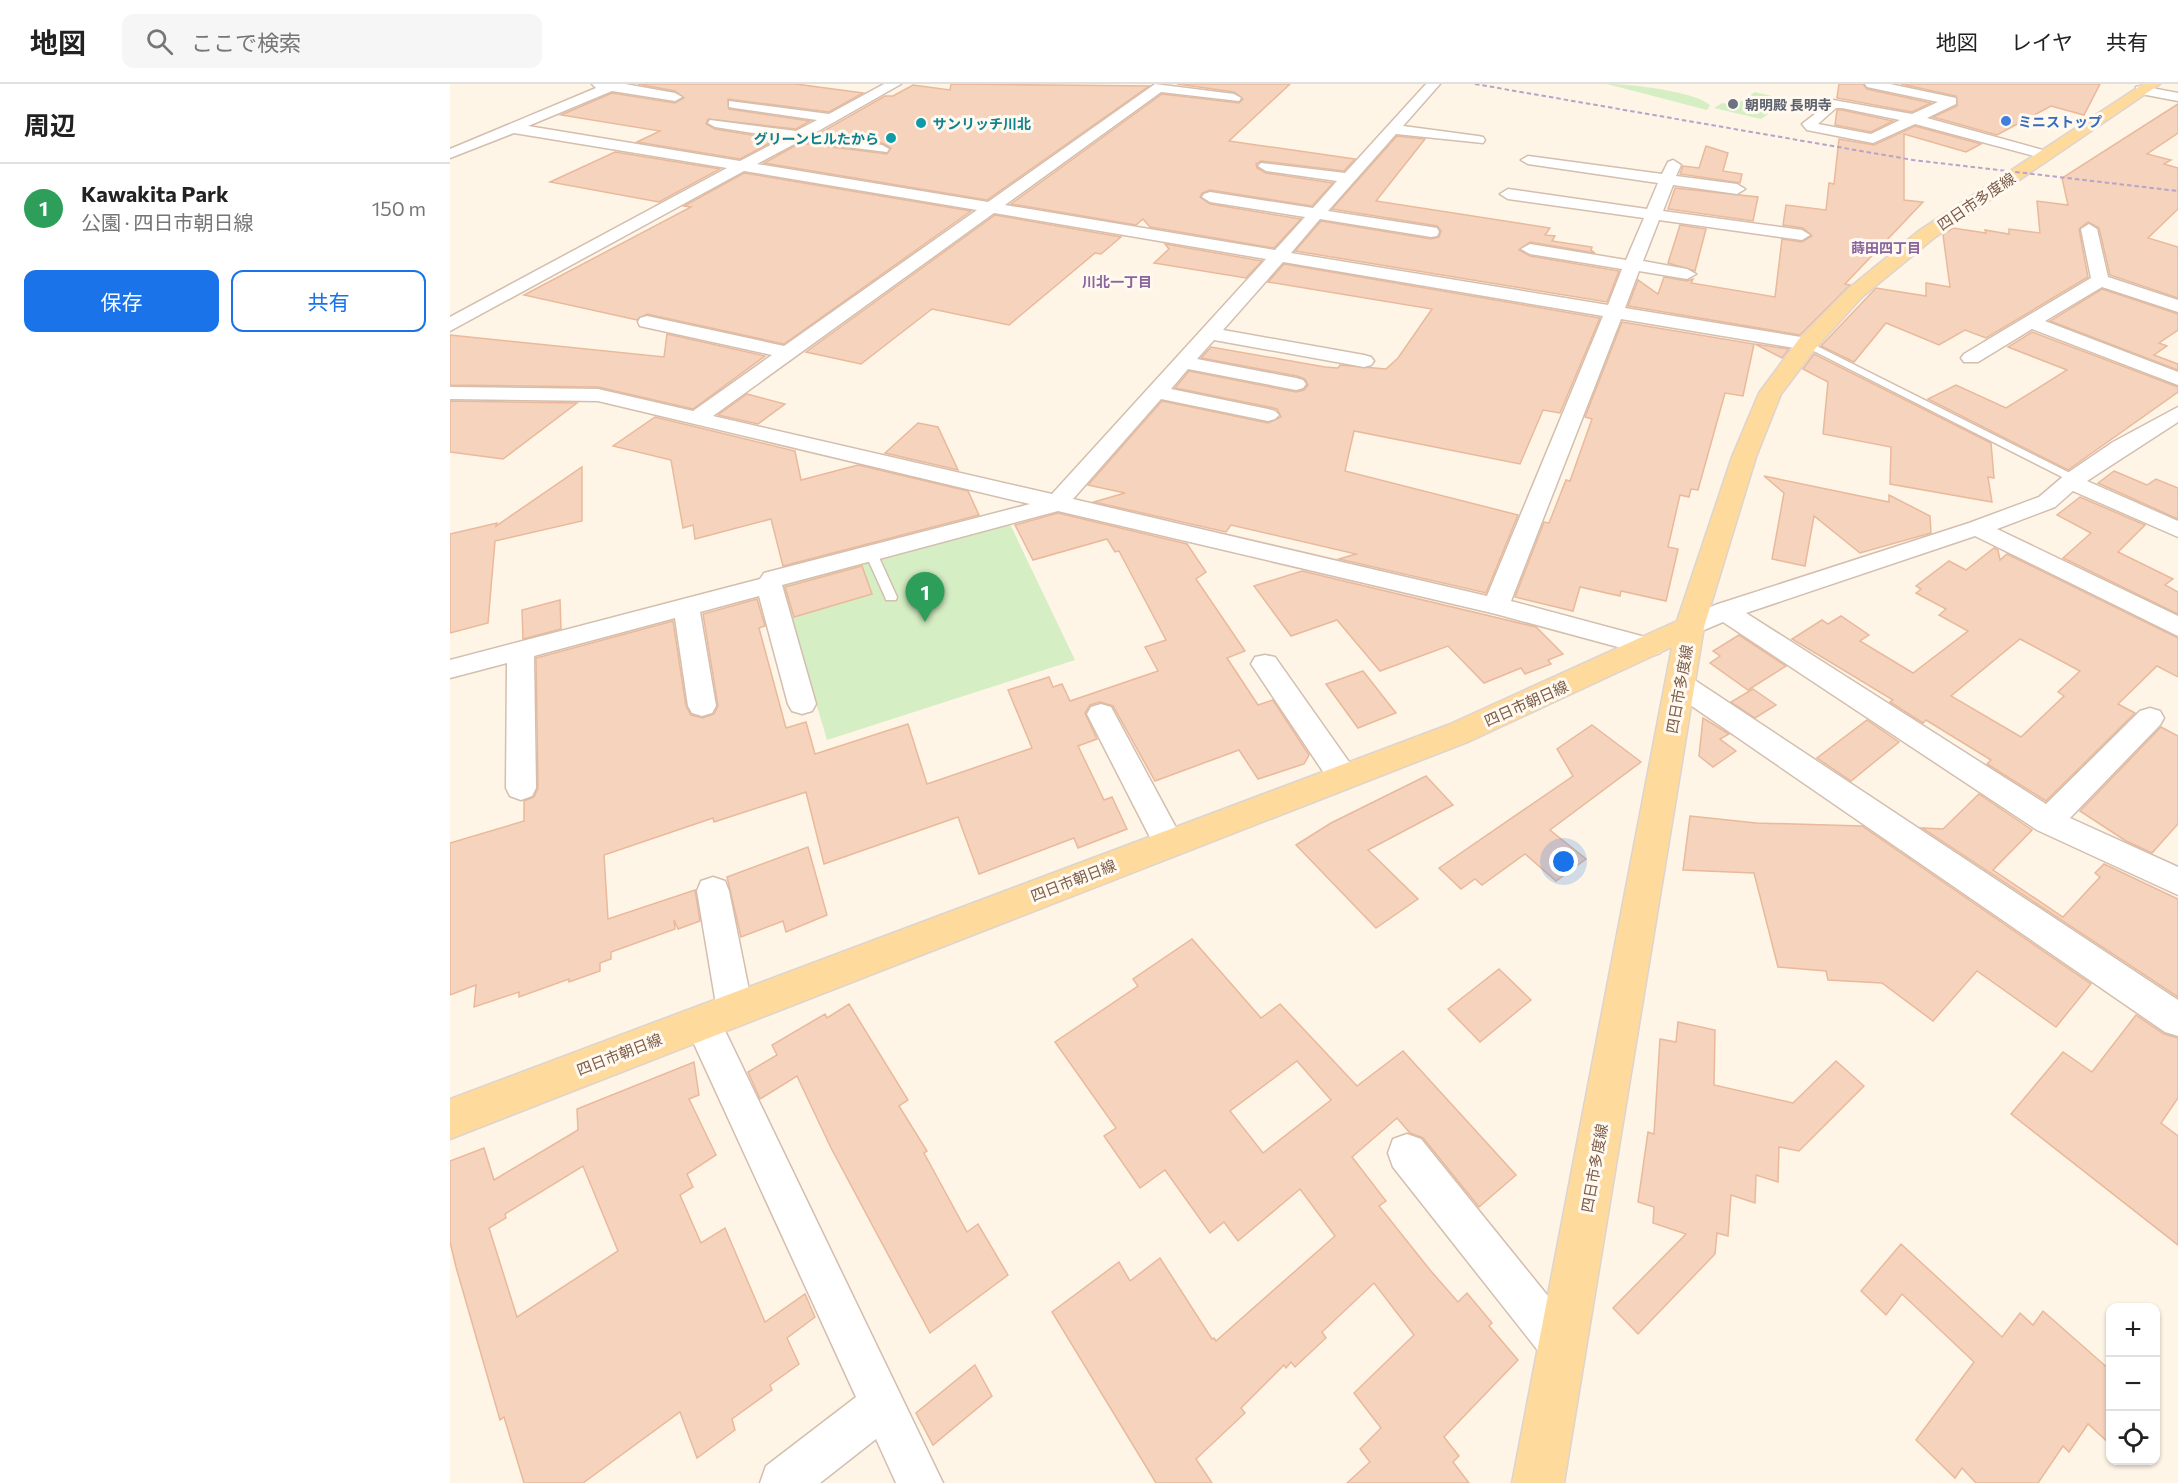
<!DOCTYPE html>
<html lang="ja">
<head>
<meta charset="utf-8">
<style>
  :root { --surface:#fff; --page:#f6f6f6; --text:#222; --muted:#767676; --line:#e0e0e0; --accent:#1a73e8 }
  body { margin:0; font-family:Commissioner,"Noto Sans JP",sans-serif; background:var(--page); color:var(--text) }
  .controls { position:absolute; right:18px; bottom:18px; display:grid; overflow:hidden; border-radius:12px; box-shadow:0 2px 4px #0004 }
  .controls button { width:54px; height:54px; display:grid; place-items:center; padding:0; border:0; border-bottom:2px solid var(--line); background:var(--surface); color:var(--text); font:30px sans-serif }
  .you { position:absolute; left:1114px; top:778px; width:21px; height:21px; margin:-15px; border:4px solid #fff; border-radius:50%; background:#1a73e8; box-shadow:0 0 0 9px #1a73e833 }
  .badge { display:grid; place-items:center; width:39px; height:39px; border-radius:50%; background:var(--accent); color:#fff; font-size:20px; font-weight:700 }
  .pin { position:absolute; translate:-50% -50px; filter:drop-shadow(0 2px 3px #0008) }
  .pin::after { content:''; position:absolute; top:32px; width:21px; height:18px; background:inherit; clip-path:polygon(0 0,100% 0,50% 100%) }
  .list { margin:0; padding:0; list-style:none }
  h2 { display:flex; justify-content:space-between; align-items:center; height:78px; margin:0; padding:0 24px; font-size:26px }
  h2 small { font-size:20px; font-weight:400; color:var(--muted) }
  .list li { display:grid; grid-template-columns:39px 1fr auto; gap:18px; align-items:center; box-sizing:border-box; height:90px; padding:0 24px; border-top:2px solid var(--line) }
  .list b { display:block; font-size:22px; white-space:nowrap }
  .list p { margin:0; font-size:20px; white-space:nowrap; color:var(--muted) }
  .list em { font-size:20px; font-style:normal; color:var(--muted) }
  .actions { display:flex; gap:12px; padding:18px 24px }
  .actions a { flex:1; padding:14px 0; border:2px solid var(--accent); border-radius:12px; text-align:center; font-size:21px; color:var(--accent) }
  .actions .main { background:var(--accent); color:#fff }
  .icon { flex:none; width:33px; height:33px; fill:none; stroke:currentColor; stroke-width:2; stroke-linecap:round; stroke-linejoin:round }
  .map { position:relative; flex:none; width:1728px; height:1399px; overflow:hidden }
  header { display:flex; align-items:center; gap:36px; box-sizing:border-box; height:84px; padding:0 30px; background:var(--surface); border-bottom:2px solid var(--line) }
  header strong { font-size:28px }
  nav { display:flex; gap:33px; margin-inline-start:auto; font-size:21px }
  .search { width:420px; height:54px; background:var(--page); display:flex; align-items:center; gap:15px; box-sizing:border-box; padding:0 21px; border-radius:12px; color:var(--muted); font-size:22px }
  main { display:flex }
  aside { flex:1; background:var(--surface) }
  .map>svg:first-child { display:block }
  .green { fill:#d5eec3 }
  .building { fill:#f6d3bc; stroke:#eab99b; stroke-width:1.5; fill-rule:evenodd }
  .lines { fill:none; stroke-linecap:round; stroke-linejoin:round }
  .lane-casing { stroke:#d4beae; stroke-width:3 }
  .street-casing { stroke:#d4beae; stroke-width:3 }
  .primary-casing { stroke:#ddd4cf; stroke-width:3 }
  .lane { fill:#fff; fill-rule:evenodd }
  .street { fill:#fff; fill-rule:evenodd }
  .primary { fill:#ffda9d; fill-rule:evenodd }
  .rail { stroke:#b8a3ca; stroke-width:2; stroke-dasharray:4.5 3; stroke-linecap:butt }
  .worship-dot { fill:#6b7280; stroke:#fff9ef; stroke-width:2 }
  .shop-dot { fill:#3f7fe0; stroke:#fff9ef; stroke-width:2 }
  .culture-dot { fill:#0f9aa8; stroke:#fff9ef; stroke-width:2 }
  .labels { text-anchor:middle; dominant-baseline:central; stroke-width:6; stroke-linejoin:round; paint-order:stroke }
  .far-worship-label { font-size:14px; font-weight:bold; fill:#5b616d; stroke:#fff9ef; text-anchor:start }
  .far-shop-label { font-size:14px; font-weight:bold; fill:#366cbe; stroke:#fff9ef; text-anchor:start }
  .far-culture-label { font-size:14px; font-weight:bold; fill:#0d838f; stroke:#fff9ef; text-anchor:start }
  .far-neighbourhood-label { font-size:14px; font-weight:bold; fill:#8a649e; stroke:#fff9ef }
  .street-label { font-size:15px; fill:#7b5a48; stroke:#fff9ef }
</style>
</head>
<body>
<header>
<strong>地図</strong>
<div class="search"><svg class="icon" aria-label="search" viewBox="0 0 24 24"><circle cx="10" cy="10" r="6"/><path d="M15 15l6 6"/></svg>ここで検索</div>
<nav><a>地図</a><a>レイヤ</a><a>共有</a></nav>
</header>
<main>
<aside>
<h2>周辺<small></small></h2>
<ul class="list">
<li><span class="badge" style="background:#2e9e5b">1</span><div><b>Kawakita Park</b><p>公園 · 四日市朝日線</p></div><em>150 m</em></li>
</ul>
<div class="actions"><a class="main">保存</a><a>共有</a></div>
</aside>
<div class="map">
<svg width="1728" height="1399" viewBox="0 0 1728 1399">
  <rect width="100%" height="100%" fill="#fef5e7"/>
  <g class="green">
    <path d="M 1157,0 C 1180,0 1243,7 1260,21 L 1257,26 Z"/>
    <polygon points="1305,8 1339,16 1311,35 1264,24 1272,19 1285,21"/>
    <polygon points="559,438 625,576 377,656 331,501"/>
  </g>
  <g class="building">
    <polygon points="188,0 346,0 413,9 379,28 278,15 279,25 360,37 346,45 258,35 256,40 265,45 327,55 290,75 187,58 210,47 111,31 162,9 225,19 234,14 225,7"/>
    <polygon points="501,0 699,2 537,116 314,79 350,59 437,70 441,64 432,59 370,49 435,12 443,12 463,1 500,6"/>
    <polygon points="727,0 840,0 779,57 905,75 894,87 811,77 806,80 807,84 816,89 883,99 862,122 760,106 752,109 750,113 760,120 851,135 824,164 700,143 693,135 686,141 561,120 712,10 789,19 793,15 784,8"/>
    <polygon points="1389,0 1413,0 1417,5 1481,19 1462,28 1387,14"/>
    <polygon points="1451,0 1650,0 1634,31 1601,22 1547,51 1483,33 1507,22 1506,12"/>
    <polygon points="1728,20 1728,49 1697,70 1721,76 1714,80 1728,84 1728,125 1698,154 1728,163 1728,214 1660,191 1649,144 1638,138 1629,145 1638,193 1536,254 1515,246 1489,261 1436,239 1404,278 1371,262 1426,204 1476,212 1476,199 1500,203 1493,151 1503,144 1536,149 1535,146 1559,150 1559,145 1590,149 1587,117 1618,121 1612,94"/>
    <polygon points="1387,26 1392,26 1443,37 1421,48 1385,41"/>
    <polygon points="1465,42 1531,60 1516,68 1454,50 1454,116 1473,118 1395,200 1400,201 1350,251 1178,222 1188,196 1208,210 1214,193 1237,197 1243,195 1241,199 1325,213 1332,155 1352,158 1362,152 1353,144 1333,141 1336,121 1376,126 1379,99 1384,100 1389,55 1424,61"/>
    <polygon points="947,52 975,55 926,117 1100,144 1095,151 1105,152 1102,157 1142,163 1141,166 1145,169 1080,158 1069,166 1080,172 1169,187 1157,218 845,167 871,137 981,155 989,153 991,147 987,142 882,125"/>
    <polygon points="1256,62 1278,69 1273,87 1292,90 1290,99 1230,90 1233,82 1249,84"/>
    <polygon points="165,68 270,85 209,118 100,98"/>
    <polygon points="294,89 521,127 334,260 197,230 187,236 74,211 241,123 234,122"/>
    <polygon points="1225,104 1308,113 1303,137 1218,125"/>
    <polygon points="545,131 671,153 651,170 645,169 559,241 482,225 411,280 356,268"/>
    <polygon points="1230,141 1256,145 1245,187 1218,179"/>
    <polygon points="715,160 812,177 796,194 704,179 719,165"/>
    <polygon points="834,180 1150,234 1110,329 1093,326 1070,380 904,347 895,387 1068,431 1036,509 889,475 906,470 781,441 776,448 644,418 675,409 638,401 712,317 818,339 831,333 827,325 819,323 725,304 739,287 846,308 854,306 858,301 855,295 847,292 751,274 761,263 875,283 888,284 890,281 936,285 948,274 982,225 818,198"/>
    <polygon points="1652,205 1728,230 1728,246 1709,259 1717,262 1704,271 1728,280 1728,286 1600,237"/>
    <polygon points="1172,238 1304,260 1293,312 1275,309 1248,406 1241,405 1239,413 1230,411 1218,463 1228,465 1216,517 1171,507 1170,512 1130,503 1123,527 1065,513 1094,438 1099,439 1116,396 1120,397 1142,335 1135,333"/>
    <polygon points="1582,248 1728,303 1728,308 1618,386 1478,315 1506,301 1556,324 1617,286 1558,263"/>
    <polygon points="217,250 315,272 243,325 148,303 0,301 0,251 214,273"/>
    <polygon points="1305,260 1339,265 1332,274"/>
    <polygon points="1364,270 1541,359 1544,394 1538,393 1542,418 1440,400 1441,363 1373,350 1378,298 1353,285"/>
    <polygon points="297,310 335,320 308,340 268,331"/>
    <polygon points="0,317 127,319 53,375 0,368"/>
    <polygon points="205,333 345,367 351,396 408,381 518,407 529,431 333,482 321,435 245,455 243,441 233,444 221,376 163,362"/>
    <polygon points="468,339 488,343 508,386 435,369"/>
    <polygon points="132,383 132,437 45,457 38,539 0,549 0,450 47,439 46,442"/>
    <polygon points="1664,387 1697,401 1706,395 1728,404 1728,435 1648,399"/>
    <polygon points="1314,392 1439,418 1439,411 1480,432 1481,449 1410,469 1364,432 1355,482 1322,475 1334,409"/>
    <polygon points="1630,413 1695,441 1668,468 1723,495 1715,501 1728,508 1728,530 1613,474 1641,449 1607,431"/>
    <polygon points="608,429 737,460 756,488 746,495 795,567 777,574 808,621 823,616 859,671 854,680 808,695 789,666 705,697 663,622 650,618 640,621 635,629 647,655 628,662 654,716 662,713 677,745 628,764 624,754 529,790 508,733 374,780 356,708 264,738 263,734 154,771 158,835 245,806 250,837 228,845 224,836 225,845 161,868 161,875 150,879 150,887 119,898 119,895 69,913 69,908 24,923 26,901 0,911 0,759 74,737 74,717 84,713 88,704 86,574 223,537 236,622 241,631 253,634 264,630 268,622 253,530 307,515 315,542 309,544 336,644 356,638 365,670 458,640 477,700 582,664 558,606 599,593 603,603 612,600 620,617 708,587 695,563 716,556 669,467 665,468 657,455 583,476 565,441"/>
    <path d="M 1544,464 L 1548,466 L 1550,476 L 1557,470 L 1728,554 L 1728,593 L 1707,582 L 1668,620 L 1685,629 L 1596,717 L 1537,680 L 1541,676 L 1476,636 L 1473,639 L 1440,618 L 1443,616 L 1342,555 L 1372,536 L 1378,540 L 1391,532 L 1419,551 L 1410,557 L 1463,589 L 1518,547 L 1489,531 L 1496,525 L 1466,509 L 1471,505 L 1466,502 L 1499,477 L 1516,486 ZM 1570,555 L 1630,587 L 1608,608 L 1614,612 L 1571,653 L 1501,612 Z"/>
    <polygon points="412,482 422,510 344,533 335,503"/>
    <polygon points="852,487 1086,543 1113,570 1098,576 1101,580 1075,590 1071,584 1034,599 998,562 930,587 887,536 841,552 804,502"/>
    <polygon points="110,516 111,545 73,555 72,526"/>
    <polygon points="1289,551 1336,582 1298,606 1260,579 1270,572 1263,567"/>
    <polygon points="913,587 946,629 908,644 876,600"/>
    <polygon points="1303,605 1326,621 1305,634 1281,618"/>
    <polygon points="1253,634 1279,650 1270,655 1286,667 1263,683 1249,672"/>
    <polygon points="1417,636 1449,658 1401,697 1367,674"/>
    <polygon points="1142,641 1191,678 1100,746 1136,775 1106,797 1075,770 1032,801 1025,795 1011,805 989,784 1123,692 1107,665"/>
    <polygon points="1711,643 1728,652 1728,740 1702,769 1676,757 1630,727"/>
    <polygon points="976,692 1003,721 918,766 968,815 926,844 846,761 881,739"/>
    <polygon points="1529,710 1582,746 1543,786 1613,833 1650,793 1645,789 1654,780 1728,815 1728,913 1472,744 1493,745"/>
    <polygon points="1240,732 1306,739 1412,742 1641,900 1606,943 1527,887 1483,937 1432,899 1378,896 1376,887 1328,883 1304,789 1233,786"/>
    <polygon points="358,763 377,831 336,848 333,837 291,853 277,793"/>
    <path d="M 742,855 L 811,934 L 830,920 L 907,1002 L 953,967 L 1066,1091 L 1029,1123 L 973,1054 L 960,1049 L 947,1034 L 902,1073 L 936,1117 L 929,1122 L 980,1186 L 1008,1218 L 1017,1209 L 1042,1239 L 1039,1242 L 1068,1276 L 994,1353 L 1009,1372 L 1003,1378 L 1019,1399 L 897,1399 L 920,1378 L 910,1365 L 931,1344 L 904,1309 L 964,1251 L 924,1199 L 872,1248 L 876,1254 L 845,1283 L 841,1278 L 836,1284 L 834,1281 L 791,1324 L 795,1329 L 746,1375 L 762,1399 L 706,1399 L 602,1228 L 669,1178 L 680,1197 L 710,1174 L 762,1255 L 764,1254 L 766,1257 L 885,1152 L 850,1105 L 788,1157 L 774,1138 L 760,1149 L 715,1086 L 690,1104 L 654,1052 L 666,1044 L 605,958 L 688,902 L 683,895 ZM 847,977 L 881,1016 L 813,1069 L 780,1027 Z"/>
    <polygon points="1049,885 1081,916 1030,958 998,925"/>
    <polygon points="399,920 458,1016 449,1022 477,1067 474,1069 517,1148 528,1140 558,1191 480,1249 381,1064 347,992 310,1015 298,988 327,971 322,961 375,930 377,934"/>
    <polygon points="1686,931 1714,950 1728,954 1728,1014 1711,1039 1728,1052 1728,1161 1561,1030 1613,968 1642,988"/>
    <polygon points="1228,938 1265,946 1264,1001 1343,1019 1386,977 1414,1002 1349,1067 1329,1063 1328,1098 1306,1091 1305,1119 1281,1111 1278,1152 1267,1149 1265,1170 1188,1250 1163,1224 1236,1150 1203,1139 1204,1123 1188,1118 1198,1048 1204,1050 1210,955 1226,958"/>
    <path d="M 244,978 L 249,1011 L 239,1015 L 266,1071 L 237,1090 L 243,1103 L 230,1111 L 251,1159 L 275,1144 L 315,1238 L 355,1210 L 365,1233 L 337,1254 L 349,1280 L 320,1301 L 322,1306 L 282,1335 L 285,1346 L 247,1374 L 230,1328 L 133,1399 L 74,1399 L 54,1333 L 50,1336 L 6,1183 L 0,1158 L 0,1077 L 34,1064 L 44,1096 L 128,1046 L 127,1025 ZM 133,1082 L 168,1167 L 67,1233 L 39,1144 L 56,1134 L 55,1130 Z"/>
    <polygon points="1451,1160 1552,1253 1570,1229 1583,1241 1593,1227 1660,1286 1660,1360 1638,1340 1619,1368 1613,1362 1588,1399 1526,1399 1512,1384 1505,1394 1466,1356 1524,1278 1452,1210 1436,1231 1411,1207"/>
    <polygon points="525,1281 542,1312 483,1361 466,1329"/>
  </g>
  <g class="lines">
    <defs>
      <g id="lane">
        <polygon points="1357,257 1628,393 1630,395 1628,397 1620,397 1354,262 1352,260"/>
        <polygon points="421,465 427,469 447,513 446,516 436,516 435,513 415,469"/>
      </g>
      <g id="street">
        <path d="M 142,0 L 175,0 L 225,9 L 232,13 L 225,17 L 162,7 L 78,42 L 290,77 L 334,54 L 265,43 L 258,39 L 260,36 L 346,47 L 367,36 L 284,24 L 279,23 L 279,17 L 379,30 L 434,0 L 451,0 L 363,50 L 432,61 L 439,65 L 437,68 L 350,57 L 307,80 L 538,118 L 705,0 L 784,10 L 791,14 L 789,17 L 711,8 L 555,121 L 825,166 L 855,133 L 760,118 L 752,113 L 754,110 L 760,108 L 863,124 L 887,97 L 816,87 L 808,82 L 811,79 L 895,89 L 976,0 L 990,0 L 953,42 L 1028,52 L 1033,53 L 1035,56 L 1033,59 L 946,50 L 878,127 L 981,143 L 987,144 L 989,148 L 987,152 L 981,153 L 870,135 L 841,169 L 1158,221 L 1172,185 L 1080,170 L 1071,165 L 1080,160 L 1176,176 L 1194,134 L 1058,115 L 1050,110 L 1058,105 L 1197,125 L 1208,99 L 1078,80 L 1071,76 L 1078,72 L 1212,90 L 1218,78 L 1223,76 L 1231,81 L 1226,92 L 1287,100 L 1295,105 L 1287,110 L 1223,101 L 1213,127 L 1352,146 L 1360,151 L 1352,156 L 1209,136 L 1193,177 L 1237,185 L 1246,190 L 1237,195 L 1189,187 L 1175,224 L 1357,254 L 1367,260 L 1357,266 L 1171,235 L 1061,517 L 1210,557 L 1214,563 L 1210,569 L 1201,572 L 1046,530 L 608,427 L 332,501 L 366,620 L 362,627 L 352,630 L 342,627 L 338,620 L 309,512 L 250,528 L 266,622 L 262,629 L 252,632 L 242,629 L 238,622 L 225,534 L 84,572 L 86,704 L 82,712 L 71,716 L 60,712 L 56,704 L 57,579 L 0,594 L 0,576 L 310,495 L 314,489 L 580,420 L 148,317 L 0,315 L 0,303 L 148,305 L 243,327 L 322,271 L 190,242 L 188,238 L 190,234 L 197,232 L 334,262 L 527,126 L 294,87 L 0,247 L 0,233 L 277,84 L 64,49 L 0,74 L 0,65 L 146,4 ZM 544,129 L 816,175 L 602,410 L 263,332 ZM 833,178 L 1153,232 L 1037,512 L 623,415 L 711,315 L 818,337 L 825,335 L 829,331 L 825,327 L 818,325 L 721,305 L 738,285 L 846,306 L 853,304 L 856,300 L 853,296 L 846,294 L 747,275 L 764,256 L 914,283 L 921,281 L 924,277 L 921,273 L 914,271 L 773,246 Z"/>
        <path d="M 1415,0 L 1440,0 L 1506,14 L 1506,20 L 1477,34 L 1600,68 L 1602,71 L 1595,75 L 1465,40 L 1423,59 L 1357,46 L 1352,40 L 1383,16 L 1462,30 L 1488,18 L 1417,3 ZM 1386,24 L 1392,24 L 1450,36 L 1421,50 L 1368,40 Z"/>
        <polygon points="1691,2 1728,9 1728,17 1686,9 1686,3"/>
        <polygon points="1639,140 1647,145 1658,193 1728,216 1728,228 1652,203 1595,237 1728,288 1728,301 1582,245 1528,278 1514,278 1511,274 1514,270 1641,194 1631,145"/>
        <polygon points="1728,323 1728,338 1637,397 1728,437 1728,453 1623,407 1605,423 1547,445 1728,532 1728,552 1525,452 1296,529 1596,720 1690,627 1700,624 1710,627 1714,634 1710,641 1620,734 1728,783 1728,811 1587,746 1273,538 1240,552 1231,549 1227,543 1231,537 1265,521 1519,439 1589,413 1616,390 1663,358"/>
        <polygon points="815,571 825,573 904,685 908,693 904,701 893,704 882,701 801,580 805,573"/>
        <polygon points="1230,590 1240,593 1728,916 1728,952 1715,948 1220,607 1216,600 1220,593"/>
        <polygon points="651,620 661,623 730,751 735,760 730,769 719,773 708,769 637,630 641,623"/>
        <polygon points="263,793 275,797 279,807 303,926 298,937 285,942 272,937 267,926 247,807 251,797"/>
        <polygon points="252,922 265,926 493,1399 446,1399 426,1355 370,1399 310,1399 316,1382 406,1313 234,938 239,926"/>
        <polygon points="957,1050 971,1055 1127,1248 1134,1263 1127,1278 1112,1285 1097,1278 943,1083 938,1069 943,1055"/>
      </g>
      <polygon id="primary" points="1693,0 1710,0 1484,154 1412,213 1365,265 1331,310 1306,373 1254,543 1114,1399 1062,1399 1222,563 1020,657 0,1055 0,1015 998,641 1227,537 1282,373 1309,309 1349,255 1398,205 1470,146"/>
    </defs>
    <use href="#lane" class="lane-casing"/>
    <use href="#street" class="street-casing"/>
    <use href="#primary" class="primary-casing"/>
    <use href="#lane" class="lane"/>
    <use href="#street" class="street"/>
    <use href="#primary" class="primary"/>
    <polyline class="rail" points="1025,0 1463,76 1728,107"/>
  </g>
  <circle class="worship-dot" cx="1283" cy="20" r="6"/>
  <circle class="shop-dot" cx="1556" cy="37" r="6"/>
  <g class="culture-dot">
    <circle cx="471" cy="39" r="6"/>
    <circle cx="441" cy="54" r="6"/>
  </g>
  <g class="labels">
    <g class="far-worship-label">
      <text x="1295" y="20">朝明殿 長明寺</text>
    </g>
    <g class="far-shop-label">
      <text x="1568" y="37">ミニストップ</text>
    </g>
    <g class="far-culture-label">
      <text x="483" y="39">サンリッチ川北</text>
      <text x="429" y="54" text-anchor="end">グリーンヒルたから</text>
    </g>
    <g class="far-neighbourhood-label">
      <text x="1436" y="163">蒔田四丁目</text>
      <text x="667" y="197">川北一丁目</text>
    </g>
    <g class="street-label">
      <text transform="translate(1526 117) rotate(-34)">四日市多度線</text>
      <text transform="translate(1229 605) rotate(-80)">四日市多度線</text>
      <text transform="translate(1076 619) rotate(-24)">四日市朝日線</text>
      <text transform="translate(623 796) rotate(-21)">四日市朝日線</text>
      <text transform="translate(169 970) rotate(-21)">四日市朝日線</text>
      <text transform="translate(1144 1084) rotate(-80)">四日市多度線</text>
    </g>
  </g>
</svg>
<div class="controls">
<button>+</button>
<button>−</button>
<button><svg class="icon" aria-label="locate" viewBox="0 0 24 24"><circle cx="12" cy="12" r="6"/><path d="M12 2v4M12 18v4M2 12h4M18 12h4"/></svg></button>
</div>
<div class="you"></div>
<div class="pin badge" style="left:475px;top:538px;background:#2e9e5b">1</div>
</div>
</main>
</body>
</html>
